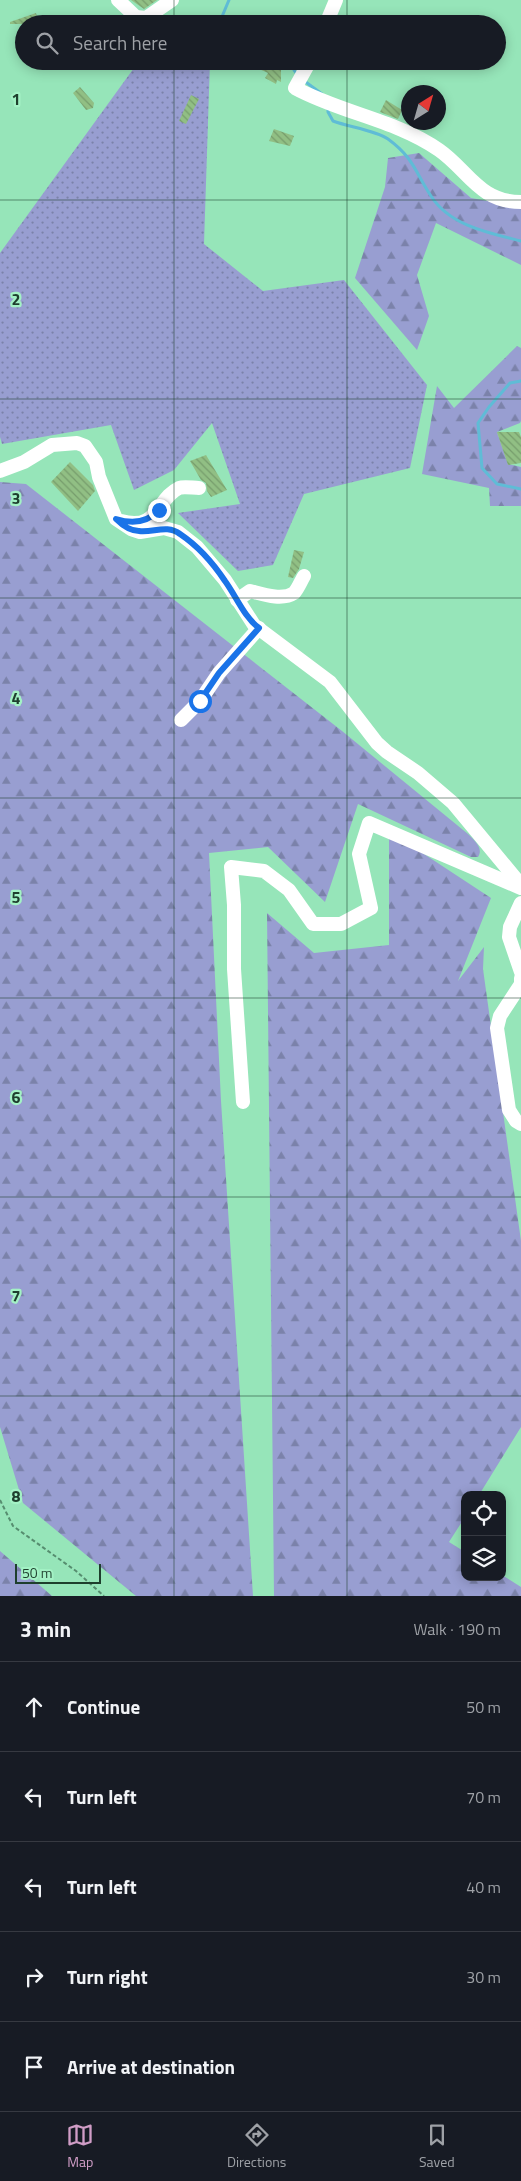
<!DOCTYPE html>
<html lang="en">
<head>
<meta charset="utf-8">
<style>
  :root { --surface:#171b24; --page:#242831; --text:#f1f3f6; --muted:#9ea1a6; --line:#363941; --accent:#d09dc6 }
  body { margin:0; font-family:"Titillium Web",sans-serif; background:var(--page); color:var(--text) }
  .controls { position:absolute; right:15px; bottom:15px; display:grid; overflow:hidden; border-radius:10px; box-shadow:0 2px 12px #0003 }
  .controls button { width:45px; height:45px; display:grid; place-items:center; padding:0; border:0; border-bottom:1px solid var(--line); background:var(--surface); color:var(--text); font:25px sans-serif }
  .compass { position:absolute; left:401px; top:85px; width:45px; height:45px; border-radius:50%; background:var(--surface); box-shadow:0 2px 12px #0003; rotate:37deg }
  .scale { position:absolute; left:15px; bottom:12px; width:86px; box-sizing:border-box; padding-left:5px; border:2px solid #1e3f2d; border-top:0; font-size:14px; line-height:18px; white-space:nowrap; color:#1e3f2d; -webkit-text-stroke:4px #a3f2c5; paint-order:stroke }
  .stop { position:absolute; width:15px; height:15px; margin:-11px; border:4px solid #1a73e8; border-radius:50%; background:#fff }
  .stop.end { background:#1a73e8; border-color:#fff; box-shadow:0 1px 5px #0008 }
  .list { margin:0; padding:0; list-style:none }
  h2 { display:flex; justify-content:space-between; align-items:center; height:65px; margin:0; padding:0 20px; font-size:21px }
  h2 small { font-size:16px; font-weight:400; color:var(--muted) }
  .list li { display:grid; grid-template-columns:32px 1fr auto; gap:15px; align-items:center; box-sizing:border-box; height:90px; padding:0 20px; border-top:1px solid var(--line) }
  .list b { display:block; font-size:19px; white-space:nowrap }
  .list em { font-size:16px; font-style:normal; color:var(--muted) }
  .icon { flex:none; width:28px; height:28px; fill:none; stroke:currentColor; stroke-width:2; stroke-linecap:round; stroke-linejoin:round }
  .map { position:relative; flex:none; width:521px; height:1596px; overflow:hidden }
  .search { position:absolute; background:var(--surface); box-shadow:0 2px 12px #0003; left:15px; right:15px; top:15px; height:55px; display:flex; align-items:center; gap:12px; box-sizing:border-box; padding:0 18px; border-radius:28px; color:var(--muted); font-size:19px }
  .sheet { height:515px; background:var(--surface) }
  nav { display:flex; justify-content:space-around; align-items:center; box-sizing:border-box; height:70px; border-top:1px solid var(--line); background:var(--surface); font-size:14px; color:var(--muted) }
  nav a { display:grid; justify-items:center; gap:2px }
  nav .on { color:var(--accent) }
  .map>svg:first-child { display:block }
  .grass { fill:url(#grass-dots) }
  .forest { fill:url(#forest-firs) }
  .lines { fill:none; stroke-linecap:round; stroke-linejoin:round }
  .stream { stroke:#5fbcd6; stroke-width:3 }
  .building { fill:url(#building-back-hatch) }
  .path { stroke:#568d6f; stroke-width:2; stroke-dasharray:4 2.5; stroke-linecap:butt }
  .minor { stroke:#fff; stroke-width:14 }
  .route { stroke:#1a73e8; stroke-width:6 }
  .grid { fill:none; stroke:#1e3f2d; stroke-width:1; stroke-opacity:0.55 }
  .grid-label { font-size:16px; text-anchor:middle; font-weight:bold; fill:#1e3f2d; stroke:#a3f2c5; stroke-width:4.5; stroke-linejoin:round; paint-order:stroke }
</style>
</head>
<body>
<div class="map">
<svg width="521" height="1596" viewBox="0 0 521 1596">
  <defs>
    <pattern id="grass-dots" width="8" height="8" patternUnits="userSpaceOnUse" patternTransform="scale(1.25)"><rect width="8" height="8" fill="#989ed1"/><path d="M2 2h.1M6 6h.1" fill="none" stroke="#7b82aa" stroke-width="1.8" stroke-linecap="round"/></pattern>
    <pattern id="forest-firs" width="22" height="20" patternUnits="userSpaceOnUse" patternTransform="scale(1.25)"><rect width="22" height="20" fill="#989ed1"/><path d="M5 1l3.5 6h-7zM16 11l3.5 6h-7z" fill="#7b82aa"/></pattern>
    <pattern id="building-back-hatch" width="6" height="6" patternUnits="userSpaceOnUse" patternTransform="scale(1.25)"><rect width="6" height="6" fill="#91bf84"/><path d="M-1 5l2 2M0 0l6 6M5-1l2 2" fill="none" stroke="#769d6c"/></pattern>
  </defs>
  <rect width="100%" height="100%" fill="#96e5b9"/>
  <polygon class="grass" points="139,61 210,61 204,244 263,291 344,280 427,385 410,468 304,494 273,565 238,571 178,513 240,504 212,423 174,470 134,490 111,425 2,444 0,437 0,253"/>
  <g class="forest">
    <polygon points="419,153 471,198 521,207 521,265 436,223 417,275 429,316 417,350 355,278 385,187 388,158"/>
    <polygon points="517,346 521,348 521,421 520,423 497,432 508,464 521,467 521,506 490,506 489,488 422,474 437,386 454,408"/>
    <path d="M 0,482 L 26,484 L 342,731 L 468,834 C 474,840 484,848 478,857 L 471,857 L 358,804 L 325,902 L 268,847 L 209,853 L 221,1101 L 253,1596 L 136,1596 L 23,1503 L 0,1427 Z"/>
    <polygon points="389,831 491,898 458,981 484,947 483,969 521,1241 521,1427 479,1495 465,1495 465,1517 449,1542 465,1552 465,1577 502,1577 502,1575 521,1587 521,1596 274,1596 267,913 314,953 389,945"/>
    <polygon points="0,1551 52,1596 0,1596"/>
  </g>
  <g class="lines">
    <g class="stream">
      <polyline points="229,24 221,19 229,0"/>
      <polyline points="297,61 294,70 297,74"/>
      <polyline points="303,80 322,94"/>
      <path d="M 328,107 L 328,112 L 333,121 C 349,127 375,130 388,139 C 414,158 415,172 431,196 C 450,226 489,233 521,241"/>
      <polyline points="521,381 510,383 489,407 478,423 482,468 497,484 521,489"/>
    </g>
  </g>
  <g class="building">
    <polygon points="131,0 157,0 144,9"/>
    <polygon points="36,13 39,24 10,24 10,22"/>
    <polygon points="241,61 276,61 274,65 281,69 281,82 277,80 276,84 265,78 268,73"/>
    <polygon points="80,87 94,103 93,108 86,110 73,93"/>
    <polygon points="191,95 199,99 186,124 179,121"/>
    <polygon points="386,100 402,110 398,119 380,112"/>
    <polygon points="274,129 294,136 290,146 269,141"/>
    <polygon points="497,432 519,432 521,437 521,463 508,465"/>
    <polygon points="206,455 227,490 211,497 207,491 206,483 201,480 190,461"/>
    <polygon points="70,462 93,485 95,491 78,511 51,482"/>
    <polygon points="294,550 304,552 299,569 293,578 288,577"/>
  </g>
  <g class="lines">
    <polyline class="path" points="0,1500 13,1526 76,1571 104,1596"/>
    <g class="minor">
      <polyline points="118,0 136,17 146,18 172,0"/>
      <polyline points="326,24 336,0"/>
      <path d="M 310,61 L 295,88 C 341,113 396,120 439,150 C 468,170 479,202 521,202"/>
      <polyline points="0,471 24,462 52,445 77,443 85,446 96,462 99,477 116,519 131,529 140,532 164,528 178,532 197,547 225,580 254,625 330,682 377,743 387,752 418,773 453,803 521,885"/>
      <path d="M 121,521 C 158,532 157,498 179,488 C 184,486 193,488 199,488"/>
      <path d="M 237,600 L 250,591 C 262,594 282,601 294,593 C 298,589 301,581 304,576"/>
      <polyline points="181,720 200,701 219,673 259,628"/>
      <polyline points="521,903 510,927 509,937 521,972"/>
      <polyline points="521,978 521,984 500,1016 497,1028 509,1110 516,1121 521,1124"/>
      <polyline points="243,1102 234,969 234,905 231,867 264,871 289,890 313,924 341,924 371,908 359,854 369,823 521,888"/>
    </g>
  </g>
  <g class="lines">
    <path class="route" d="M 159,510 C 147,523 132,524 116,519 C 122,525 130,531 139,531 C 153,533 167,524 180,534 C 198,546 213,563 225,581 C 236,596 244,617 259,628 L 219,673 L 200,701"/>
  </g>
  <path class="grid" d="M 174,0 L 174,24M 347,0 L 347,24M 174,61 L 174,1596M 347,61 L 347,1596M 0,200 L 521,200M 0,399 L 521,399M 0,598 L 521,598M 0,798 L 521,798M 0,998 L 521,998M 0,1197 L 521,1197M 0,1396 L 521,1396"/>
  <g class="grid-label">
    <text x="16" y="105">1</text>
    <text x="16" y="305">2</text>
    <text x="16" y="504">3</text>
    <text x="16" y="704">4</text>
    <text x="16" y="903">5</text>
    <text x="16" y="1103">6</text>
    <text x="16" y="1302">7</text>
    <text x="16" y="1502">8</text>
  </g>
</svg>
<div class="controls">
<button><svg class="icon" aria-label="locate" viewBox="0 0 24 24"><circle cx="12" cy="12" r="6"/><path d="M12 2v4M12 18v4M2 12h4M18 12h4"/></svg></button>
<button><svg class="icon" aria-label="layers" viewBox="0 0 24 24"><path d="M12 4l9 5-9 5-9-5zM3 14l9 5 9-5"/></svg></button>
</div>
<svg class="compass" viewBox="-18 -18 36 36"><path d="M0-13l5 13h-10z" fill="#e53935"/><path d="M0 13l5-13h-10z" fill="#9ea1a6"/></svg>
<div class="scale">50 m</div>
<div class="stop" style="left:200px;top:701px"></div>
<div class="stop end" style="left:159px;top:510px"></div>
<div class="search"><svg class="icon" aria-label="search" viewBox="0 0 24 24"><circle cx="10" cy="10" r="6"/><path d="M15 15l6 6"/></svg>Search here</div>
</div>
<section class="sheet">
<h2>3 min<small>Walk · 190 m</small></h2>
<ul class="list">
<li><svg class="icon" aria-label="ahead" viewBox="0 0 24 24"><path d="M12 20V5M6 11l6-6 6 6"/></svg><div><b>Continue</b></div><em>50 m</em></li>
<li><svg class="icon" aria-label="left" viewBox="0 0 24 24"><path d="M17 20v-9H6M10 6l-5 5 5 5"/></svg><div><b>Turn left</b></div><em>70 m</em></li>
<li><svg class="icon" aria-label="left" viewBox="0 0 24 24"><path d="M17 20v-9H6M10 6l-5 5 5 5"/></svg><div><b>Turn left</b></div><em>40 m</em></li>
<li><svg class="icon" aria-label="right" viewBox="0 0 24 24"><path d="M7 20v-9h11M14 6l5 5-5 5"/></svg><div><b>Turn right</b></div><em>30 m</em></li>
<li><svg class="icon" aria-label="arrive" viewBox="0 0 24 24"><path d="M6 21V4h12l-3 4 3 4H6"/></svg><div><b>Arrive at destination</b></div></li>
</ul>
</section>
<nav>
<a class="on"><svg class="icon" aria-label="map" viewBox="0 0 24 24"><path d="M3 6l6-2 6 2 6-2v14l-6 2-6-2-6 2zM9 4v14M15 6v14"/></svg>Map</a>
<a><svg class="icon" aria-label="directions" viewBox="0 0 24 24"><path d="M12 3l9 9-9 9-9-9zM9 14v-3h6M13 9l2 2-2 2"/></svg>Directions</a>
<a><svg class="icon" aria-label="saved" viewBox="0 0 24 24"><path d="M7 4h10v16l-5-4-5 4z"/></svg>Saved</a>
</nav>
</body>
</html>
